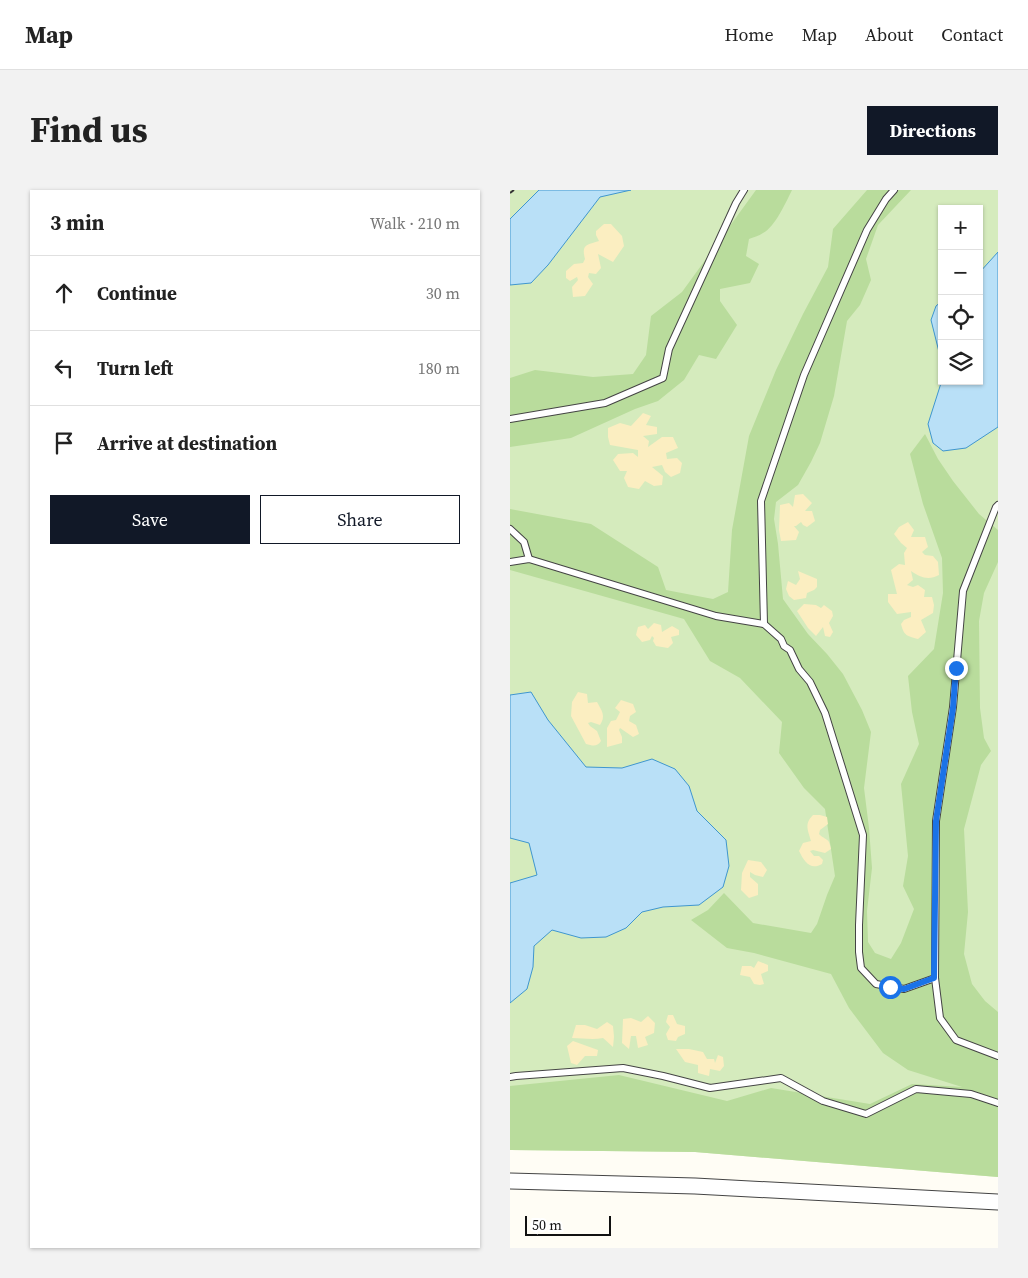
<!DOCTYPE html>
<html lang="en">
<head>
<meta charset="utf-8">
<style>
  :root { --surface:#fff; --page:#f2f2f2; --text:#222; --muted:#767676; --line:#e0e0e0; --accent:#111827 }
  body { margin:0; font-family:"Source Serif 4",serif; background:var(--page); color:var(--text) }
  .controls { position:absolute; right:15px; top:15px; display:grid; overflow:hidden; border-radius:0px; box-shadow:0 1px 4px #0004 }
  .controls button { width:45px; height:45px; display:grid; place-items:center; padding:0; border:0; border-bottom:1px solid var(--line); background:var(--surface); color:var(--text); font:25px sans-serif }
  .scale { position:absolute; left:15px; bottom:12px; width:86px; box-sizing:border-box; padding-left:5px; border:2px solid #111; border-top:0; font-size:14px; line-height:18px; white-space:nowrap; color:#111; -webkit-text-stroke:4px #fff; paint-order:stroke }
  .stop { position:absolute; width:15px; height:15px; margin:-11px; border:4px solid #1a73e8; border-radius:50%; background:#fff }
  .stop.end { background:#1a73e8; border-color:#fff; box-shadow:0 1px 5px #0008 }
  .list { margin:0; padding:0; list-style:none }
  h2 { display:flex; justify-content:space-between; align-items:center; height:65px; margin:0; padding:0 20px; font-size:21px }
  h2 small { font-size:16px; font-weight:400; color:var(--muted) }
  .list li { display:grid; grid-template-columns:32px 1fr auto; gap:15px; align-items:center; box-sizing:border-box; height:75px; padding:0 20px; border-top:1px solid var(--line) }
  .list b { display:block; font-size:19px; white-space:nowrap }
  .list em { font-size:16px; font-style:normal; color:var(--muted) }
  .actions { display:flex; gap:10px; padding:15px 20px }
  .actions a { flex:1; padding:11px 0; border:1px solid var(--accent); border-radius:0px; text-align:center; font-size:18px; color:var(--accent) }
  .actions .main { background:var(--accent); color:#fff }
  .icon { flex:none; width:28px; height:28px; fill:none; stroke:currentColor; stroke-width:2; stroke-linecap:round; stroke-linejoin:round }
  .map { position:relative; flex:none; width:488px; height:1058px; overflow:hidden; border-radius:0px }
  header { display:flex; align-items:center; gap:30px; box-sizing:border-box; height:70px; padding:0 25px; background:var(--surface); border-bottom:1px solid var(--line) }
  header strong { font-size:24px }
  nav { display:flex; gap:28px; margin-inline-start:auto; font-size:18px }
  .intro { display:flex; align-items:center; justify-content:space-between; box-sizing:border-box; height:120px; padding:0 30px }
  h1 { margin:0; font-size:35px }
  .button { padding:12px 22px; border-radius:0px; background:var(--accent); color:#fff; font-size:18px; font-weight:700 }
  main { display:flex; gap:30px; padding:0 30px }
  aside { flex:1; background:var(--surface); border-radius:0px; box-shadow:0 1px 4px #0004 }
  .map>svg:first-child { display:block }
  .green { fill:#d5ebbd; fill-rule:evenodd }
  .forest { fill:#b9dc9c }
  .sand { fill:#fbeec1 }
  .water { fill:#b9e0f7; stroke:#3f96cf }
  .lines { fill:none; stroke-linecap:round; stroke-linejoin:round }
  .service-casing { stroke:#444; stroke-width:8 }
  .tertiary-casing { stroke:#444; stroke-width:17 }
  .path { stroke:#333; stroke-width:2; stroke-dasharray:5 2.5; stroke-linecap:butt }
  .service { stroke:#fff; stroke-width:6 }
  .tertiary { stroke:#fff; stroke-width:15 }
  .route { stroke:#1a73e8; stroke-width:6 }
</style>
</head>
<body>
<header>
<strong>Map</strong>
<nav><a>Home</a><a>Map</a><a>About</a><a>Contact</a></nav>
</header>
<div class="intro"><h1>Find us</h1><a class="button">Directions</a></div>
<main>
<aside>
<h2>3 min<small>Walk · 210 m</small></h2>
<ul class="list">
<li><svg class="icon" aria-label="ahead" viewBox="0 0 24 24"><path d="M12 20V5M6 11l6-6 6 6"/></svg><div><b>Continue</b></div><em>30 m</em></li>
<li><svg class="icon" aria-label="left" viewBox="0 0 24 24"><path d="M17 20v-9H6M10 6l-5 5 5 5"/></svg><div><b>Turn left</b></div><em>180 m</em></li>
<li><svg class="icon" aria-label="arrive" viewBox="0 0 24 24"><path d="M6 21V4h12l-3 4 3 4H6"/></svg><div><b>Arrive at destination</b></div></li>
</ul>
<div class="actions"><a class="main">Save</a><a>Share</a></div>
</aside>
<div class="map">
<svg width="488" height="1058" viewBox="0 0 488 1058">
  <rect width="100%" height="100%" fill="#fffdf5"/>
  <path class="green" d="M 0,0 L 488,0 L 488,987 L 185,962 L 0,960 ZM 432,19 L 469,19 L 469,191 L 432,191 Z"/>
  <g class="forest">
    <path d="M 246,0 L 282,0 C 276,12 265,37 253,43 C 249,46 243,47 239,49 L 236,66 L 249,74 L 240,93 L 210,99 L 210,111 L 227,135 L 206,169 L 189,165 L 174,190 L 148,211 L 125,219 L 61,248 L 0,257 L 0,188 L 25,180 L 83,187 L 123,184 L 136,165 L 141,126 L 172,102 Z"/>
    <polygon points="357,0 401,0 368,35 356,69 361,90 350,115 337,131 324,206 310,253 301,272 288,295 266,312 264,329 268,354 273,409 298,444 317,464 333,484 352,520 361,542 354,598 359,638 362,678 357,721 358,752 365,763 381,769 391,753 404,719 393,696 398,666 391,594 409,554 402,522 398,486 424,459 433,403 432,368 413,314 400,264 415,244 428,269 443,291 469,324 488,340 488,372 474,403 469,431 470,518 474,548 481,561 471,575 454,639 458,722 454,764 462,794 475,811 488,822 488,987 185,962 0,960 0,896 109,885 217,911 261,898 360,914 402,894 452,897 398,880 373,863 339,818 321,784 244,763 217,758 181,730 198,720 214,703 243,733 301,743 307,734 317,705 325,686 315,619 294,598 269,563 272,532 230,488 200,471 174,429 0,380 0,319 81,334 148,377 156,400 203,409 218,402 222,340 239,246 266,180 293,124 318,77 323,39"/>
  </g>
  <g class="sand">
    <path d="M 94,34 L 101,34 L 112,46 L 114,56 L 103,72 L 88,64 L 91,78 L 86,84 L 79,83 L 78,87 L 83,94 L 75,106 L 63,107 L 62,97 L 68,90 L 67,87 L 60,91 L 56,88 L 56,81 L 64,74 L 73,73 L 75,69 C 71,54 77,55 89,51 L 86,45 L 86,41 Z"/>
    <polygon points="133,223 141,226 136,235 147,237 147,244 133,246 139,251 138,257 152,247 163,247 168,258 156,263 157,269 167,268 172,273 170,283 161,287 155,282 152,275 142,277 153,286 152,295 144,296 135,291 129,299 118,297 114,288 117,281 110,281 103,270 108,264 123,263 128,267 128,260 100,255 98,247 98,238 110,233 121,236"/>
    <polygon points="293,304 302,313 295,321 302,321 305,331 297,337 293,335 291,332 286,336 284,336 289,342 286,350 271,351 269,340 270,315 279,313 283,317 285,305"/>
    <path d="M 398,332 L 404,340 L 401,347 L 415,347 L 418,357 L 412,362 L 415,365 L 423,366 L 428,372 L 429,385 C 418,391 410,387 401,381 L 403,390 L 397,395 L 403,397 L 408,395 L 415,400 L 414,407 L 422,407 L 424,415 L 423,423 L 411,430 L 416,442 L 408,449 C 397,446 394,446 391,434 L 394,430 L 401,427 L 401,422 L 387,424 L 378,412 L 378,404 L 387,404 L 381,380 L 389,374 L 395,375 L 394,363 L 397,358 L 391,353 L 384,344 L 389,337 Z"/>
    <polygon points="288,381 307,389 307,397 304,400 297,403 296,408 284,410 279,406 276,399 278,391 286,395 290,389"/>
    <polygon points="294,414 306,415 311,418 314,415 322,421 323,426 319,433 323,442 320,447 315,446 313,437 306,446 298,438 287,421"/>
    <polygon points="144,433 151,435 152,442 162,436 169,440 169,445 161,447 163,453 158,458 146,456 143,451 144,448 142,446 140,450 132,452 126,445 128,437 135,435 138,439"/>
    <path d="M 68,502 L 77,504 L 78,513 L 87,512 C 92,521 96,526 90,535 L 81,532 L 78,533 L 80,536 L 87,541 L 91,551 C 87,557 83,556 76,554 L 61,526 L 62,512 Z"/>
    <polygon points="111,510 123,514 126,522 120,526 119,531 126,535 129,544 123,547 110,538 109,540 112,547 112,553 97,557 97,538 101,531 106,530 110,522 105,518"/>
    <path d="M 303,625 L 310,625 L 317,627 L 318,634 L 310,640 L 309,644 C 316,651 319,647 321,659 L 315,663 L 303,660 L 300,661 L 304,666 L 309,666 L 313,670 L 312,674 C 300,681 294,671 289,661 L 293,653 L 301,651 C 298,640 294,634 303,625 Z"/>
    <polygon points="238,670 251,672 257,680 253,687 245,685 240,682 240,687 248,694 248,705 239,708 231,700 232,683"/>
    <polygon points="248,771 258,775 258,781 251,784 254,794 250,795 244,794 240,787 230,785 232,776 241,776 244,778"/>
    <polygon points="158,825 163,825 167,834 175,836 175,844 168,847 166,851 158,850 156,844 160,837 156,832"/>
    <polygon points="138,826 145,833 144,843 135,847 138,855 128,858 126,846 121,846 119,859 112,853 113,829 121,828 131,832"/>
    <path d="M 97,832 L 103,836 L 104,847 L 103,857 L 93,848 C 82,850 73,848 62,848 L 66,835 L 75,835 L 87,839 Z"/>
    <polygon points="63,851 88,860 87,866 75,866 67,875 61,873 57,856"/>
    <polygon points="166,859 179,859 193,862 197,869 204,869 205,873 208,865 213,867 214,876 210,881 200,879 199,886 188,883 188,875 175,872"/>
  </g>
  <g class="water">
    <polygon points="29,0 121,0 90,7 38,75 21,93 0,95 0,29"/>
    <polygon points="488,62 488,237 456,258 433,261 423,253 418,234 432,190 432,191 469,191 469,83"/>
    <polygon points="432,111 432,174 421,130 426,116"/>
    <polygon points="21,502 38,530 76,577 112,578 142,569 165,579 179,596 187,621 216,650 219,676 213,697 189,715 153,717 132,722 116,738 96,747 71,748 42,740 24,756 23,777 17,799 0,813 0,693 27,685 19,653 0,648 0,505"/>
  </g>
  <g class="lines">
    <defs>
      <g id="service">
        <polyline points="0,229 95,213 153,188 159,159 226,13 234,0"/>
        <polyline points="488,315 486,317 453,401 443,517 426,631 425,788 430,828 446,850 488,866"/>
        <polyline points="0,339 14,352 19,369"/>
        <polyline points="0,372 19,369 206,426 254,434 271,449 274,456 280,460 289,479 300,492 315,523 353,645 349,735 349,762 351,778 366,794 394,799 425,788"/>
        <polyline points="254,434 251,311 294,185 357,40 376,9 384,0"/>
        <polyline points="0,887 6,886 113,878 153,886 200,898 271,888 313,911 356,924 406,899 461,904 488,913"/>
      </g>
      <polyline id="tertiary" points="0,991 185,996 488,1012"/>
    </defs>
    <use href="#service" class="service-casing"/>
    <use href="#tertiary" class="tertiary-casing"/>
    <polyline class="path" points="0,3 4,0"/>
    <use href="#service" class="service"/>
    <use href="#tertiary" class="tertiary"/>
  </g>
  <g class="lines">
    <polyline class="route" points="380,797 394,799 424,788 426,631 443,518 446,478"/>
  </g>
</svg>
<div class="controls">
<button>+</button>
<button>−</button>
<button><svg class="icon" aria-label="locate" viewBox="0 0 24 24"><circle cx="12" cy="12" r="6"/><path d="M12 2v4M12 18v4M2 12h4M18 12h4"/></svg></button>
<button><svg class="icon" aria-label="layers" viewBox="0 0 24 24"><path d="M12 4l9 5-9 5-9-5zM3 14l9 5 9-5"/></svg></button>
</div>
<div class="scale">50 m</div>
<div class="stop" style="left:380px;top:797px"></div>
<div class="stop end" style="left:446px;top:478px"></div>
</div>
</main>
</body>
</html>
